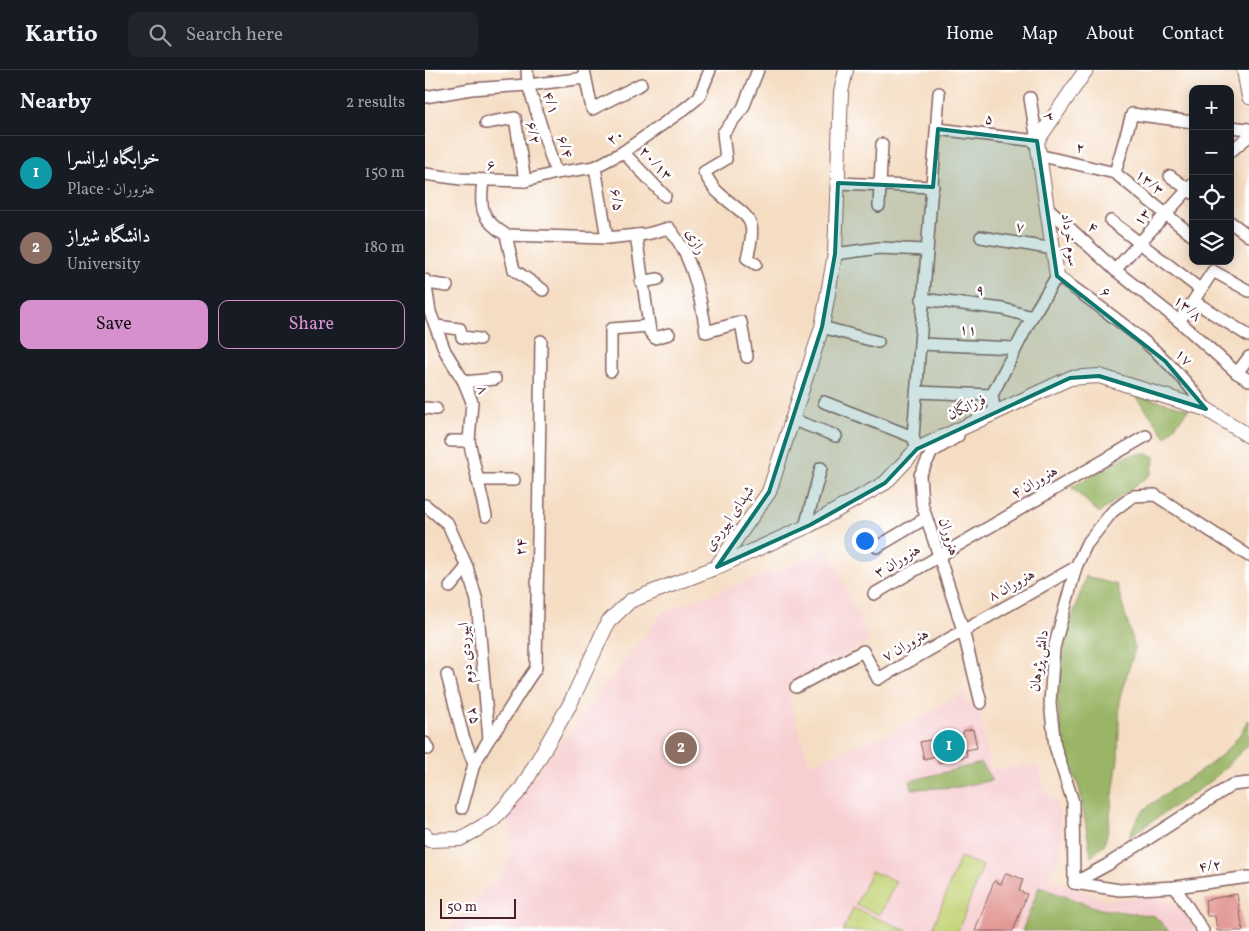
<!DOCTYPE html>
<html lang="en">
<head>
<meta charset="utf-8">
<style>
  :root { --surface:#171b24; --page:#20242c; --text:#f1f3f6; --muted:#9ea1a6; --line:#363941; --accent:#d690ce }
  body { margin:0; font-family:Vollkorn,Amiri,serif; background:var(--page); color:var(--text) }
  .controls { position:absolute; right:15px; top:15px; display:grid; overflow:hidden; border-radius:10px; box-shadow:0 2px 12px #0003 }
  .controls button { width:45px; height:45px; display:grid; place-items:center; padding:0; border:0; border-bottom:1px solid var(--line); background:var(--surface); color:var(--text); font:25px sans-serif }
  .scale { position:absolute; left:15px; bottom:12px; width:76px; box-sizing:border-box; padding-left:5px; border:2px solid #4a1f2b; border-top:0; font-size:14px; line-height:18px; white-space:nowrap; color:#4a1f2b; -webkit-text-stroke:4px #fff; paint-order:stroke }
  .you { position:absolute; left:439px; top:470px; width:18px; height:18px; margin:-12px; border:4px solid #fff; border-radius:50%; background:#1a73e8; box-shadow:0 0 0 8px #1a73e833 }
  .badge { display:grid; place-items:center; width:32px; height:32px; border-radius:50%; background:var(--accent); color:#fff; font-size:16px; font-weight:700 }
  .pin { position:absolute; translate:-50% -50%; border:2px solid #fff; box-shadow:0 1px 5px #0006 }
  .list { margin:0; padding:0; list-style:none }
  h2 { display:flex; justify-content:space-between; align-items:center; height:65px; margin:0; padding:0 20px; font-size:21px }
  h2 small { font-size:16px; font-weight:400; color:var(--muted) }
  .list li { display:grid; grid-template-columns:32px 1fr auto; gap:15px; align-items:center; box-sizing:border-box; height:75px; padding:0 20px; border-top:1px solid var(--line) }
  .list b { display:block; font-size:19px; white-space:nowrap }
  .list p { margin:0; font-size:16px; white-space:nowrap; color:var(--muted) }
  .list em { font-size:16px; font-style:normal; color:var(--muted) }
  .actions { display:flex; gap:10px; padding:15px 20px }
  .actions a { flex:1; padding:11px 0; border:1px solid var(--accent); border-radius:10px; text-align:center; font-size:18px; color:var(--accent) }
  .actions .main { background:var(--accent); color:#111 }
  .icon { flex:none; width:28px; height:28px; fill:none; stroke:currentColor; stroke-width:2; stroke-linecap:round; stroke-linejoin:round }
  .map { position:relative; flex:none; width:824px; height:861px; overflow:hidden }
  header { display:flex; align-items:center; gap:30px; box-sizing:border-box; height:70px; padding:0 25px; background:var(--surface); border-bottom:1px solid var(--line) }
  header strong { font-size:24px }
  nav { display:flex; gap:28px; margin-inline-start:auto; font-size:18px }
  .search { width:350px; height:45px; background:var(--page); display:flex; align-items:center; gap:12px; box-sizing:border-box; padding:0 18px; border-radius:10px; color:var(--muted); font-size:19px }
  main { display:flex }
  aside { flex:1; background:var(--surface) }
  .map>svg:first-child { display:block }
  .built { fill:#f7cfd1 }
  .green { fill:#c3d375; stroke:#867950 }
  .forest { fill:#9ab566; stroke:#726a48 }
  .building { fill:#e29a95 }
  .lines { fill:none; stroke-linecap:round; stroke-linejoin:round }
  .minor-casing { stroke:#866260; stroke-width:14 }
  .tertiary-casing { stroke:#866260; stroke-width:16 }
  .minor { stroke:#fff; stroke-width:11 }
  .tertiary { stroke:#fff; stroke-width:14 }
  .marked { fill:#0f766e; fill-opacity:0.2; stroke:#0f766e; stroke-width:4; stroke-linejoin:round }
  .labels { text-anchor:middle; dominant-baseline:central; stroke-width:5; stroke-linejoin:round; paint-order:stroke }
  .street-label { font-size:15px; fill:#4a1f2b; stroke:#fff }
</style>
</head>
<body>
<header>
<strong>Kartio</strong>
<div class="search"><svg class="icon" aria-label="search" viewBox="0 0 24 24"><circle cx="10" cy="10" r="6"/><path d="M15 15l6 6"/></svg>Search here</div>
<nav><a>Home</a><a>Map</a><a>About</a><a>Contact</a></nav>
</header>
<main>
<aside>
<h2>Nearby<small>2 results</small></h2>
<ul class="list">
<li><span class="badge" style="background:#0f9aa8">1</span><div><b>خوابگاه ایرانسرا</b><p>Place · هنروران</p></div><em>150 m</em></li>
<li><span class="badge" style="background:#8d6e63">2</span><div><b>دانشگاه شیراز</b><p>University</p></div><em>180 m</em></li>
</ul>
<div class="actions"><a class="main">Save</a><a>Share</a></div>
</aside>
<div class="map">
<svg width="824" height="861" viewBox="0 0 824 861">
  <rect width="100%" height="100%" fill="#fff"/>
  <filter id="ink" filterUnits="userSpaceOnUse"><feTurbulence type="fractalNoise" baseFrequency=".02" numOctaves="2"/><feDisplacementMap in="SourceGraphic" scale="10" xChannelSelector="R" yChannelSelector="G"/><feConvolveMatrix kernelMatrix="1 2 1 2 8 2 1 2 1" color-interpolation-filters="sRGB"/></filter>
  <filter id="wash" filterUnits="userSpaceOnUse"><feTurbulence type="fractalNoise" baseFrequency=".0096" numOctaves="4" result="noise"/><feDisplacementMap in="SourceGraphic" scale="20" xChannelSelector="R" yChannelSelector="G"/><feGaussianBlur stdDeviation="1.12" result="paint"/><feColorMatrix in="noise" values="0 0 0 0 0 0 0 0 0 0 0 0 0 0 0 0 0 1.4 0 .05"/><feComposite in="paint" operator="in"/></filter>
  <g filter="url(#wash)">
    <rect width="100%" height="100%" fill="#f5ddc3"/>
    <polygon class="built" points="404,479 444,572 361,615 384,694 470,661 540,621 543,633 553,631 565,699 613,695 619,718 632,734 636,748 637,779 624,808 681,830 728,826 742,830 760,844 770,861 21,861 85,793 83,741 238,542 346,503"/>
    <g class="green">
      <polygon points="535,787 558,796 533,861 507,861"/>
      <polygon points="446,801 471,811 455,845 431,835"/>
      <polygon points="428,838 483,861 418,861"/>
    </g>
    <g class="forest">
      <polygon points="710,325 764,339 741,367"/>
      <polygon points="719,383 730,387 726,404 674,443 646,417 701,386"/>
      <polygon points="661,506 692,515 710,579 695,626 693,689 683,760 679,775 666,787 655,721 637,670 632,628 642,563"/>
      <path d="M 824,649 L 824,674 L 789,709 L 704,767 C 708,758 712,746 719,740 C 758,706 798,699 824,649 Z"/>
      <polygon points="556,693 567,710 534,717 487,719 485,711"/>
      <polygon points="614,817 675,839 730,846 744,861 597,861"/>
    </g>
    <g id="blocks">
      <g class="building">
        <polygon points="548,659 552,678 541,680 542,686 513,693 511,686 499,689 495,672 510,669 511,674 539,667 538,661"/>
        <polygon points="581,803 598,809 594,821 602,824 588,861 550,861 569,811 576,814"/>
        <polygon points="812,824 818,861 792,861 790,846 782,846 780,830"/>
      </g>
    </g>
  </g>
  <g filter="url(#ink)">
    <use href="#blocks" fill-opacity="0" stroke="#866260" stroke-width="1"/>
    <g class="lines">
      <defs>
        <g id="minor">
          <polyline points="102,0 103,15 131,103"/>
          <polyline points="159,0 167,39 216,14"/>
          <polyline points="0,27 46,19 103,15 160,8"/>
          <polyline points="61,53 90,48 100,111"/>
          <polyline points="805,57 824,59"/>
          <polyline points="513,59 612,71 605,28"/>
          <polyline points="198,82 240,126"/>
          <polyline points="805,82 824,66"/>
          <polyline points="613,85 690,103 768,166"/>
          <polyline points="170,97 182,168"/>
          <polyline points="690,103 707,44 768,52"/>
          <polyline points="0,104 36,109 100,111 131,103 170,97 198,82 258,40 274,27 285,0"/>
          <polyline points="745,106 768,123"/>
          <path d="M 58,111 C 54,139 57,150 81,165 L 89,200 L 118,220"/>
          <polyline points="413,113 508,117"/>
          <polyline points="454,136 457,74"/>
          <polyline points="624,139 690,200 754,251 812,303 824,310"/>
          <polyline points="686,151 775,219"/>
          <polyline points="805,152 824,166"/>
          <path d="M 81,165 L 182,168 L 222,164 L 244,158 C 268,188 275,224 281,262 L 316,252 L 322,287"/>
          <polyline points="211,165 225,262 230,268 244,264"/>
          <polyline points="556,167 629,179"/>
          <polyline points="410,184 454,178 502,180"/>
          <path d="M 331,194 L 322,188 C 334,146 323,149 295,124 C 288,119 283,109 279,102 L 301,89 L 298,63 L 318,38 L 333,0"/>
          <polyline points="690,200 768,114"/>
          <polyline points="0,210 5,242 20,281 39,312 47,332 44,371 61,446"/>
          <polyline points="216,212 233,209"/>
          <polyline points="2,213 22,216"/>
          <polyline points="497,229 578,239 607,247"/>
          <polyline points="770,232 824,266"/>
          <path d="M 754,251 C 767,235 776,218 788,201 L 824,221"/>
          <polyline points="11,256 35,259 37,267 54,269"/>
          <polyline points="397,257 453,272"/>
          <polyline points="495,274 591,278"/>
          <polyline points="186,301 186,259 224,256"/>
          <polyline points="812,303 824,287"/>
          <polyline points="39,312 70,309"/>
          <polyline points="492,322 567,325"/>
          <polyline points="399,332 488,367"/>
          <polyline points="0,338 11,339"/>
          <path d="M 563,347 L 570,343 L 567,325 L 607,247 L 632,206 C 685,244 745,284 781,339"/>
          <polyline points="366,349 411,366"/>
          <polyline points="533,366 507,382 495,405 497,434 538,560 556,633"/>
          <polyline points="26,371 44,371"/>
          <polyline points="492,379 488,367 514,23"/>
          <polyline points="52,410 89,410"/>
          <polyline points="0,435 23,454 42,497 52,531 64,669 49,694 37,738"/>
          <polyline points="380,457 396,398"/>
          <polyline points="452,477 501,448"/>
          <polyline points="824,486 730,425 708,426 687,442 661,475 651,497 629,578 625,633 630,676 648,732 649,813 695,820 750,817 824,807"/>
          <polyline points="25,517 42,497"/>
          <polyline points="449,524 721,366"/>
          <polyline points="22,605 38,666 49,694"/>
          <polyline points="371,617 438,581 453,609 651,497"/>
          <path d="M 64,669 C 82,646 94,621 111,598 L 116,271"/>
          <polyline points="0,673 3,679"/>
          <polyline points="649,813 682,795 807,715 824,713"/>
          <polyline points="750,817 778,861"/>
        </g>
        <g id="tertiary">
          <polyline points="819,0 824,27"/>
          <polyline points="632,206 612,71 661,0"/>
          <polyline points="292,496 344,422 397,257 410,184 416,22 421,0"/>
          <polyline points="0,765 4,770 35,769 67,751 97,718 145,634 183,552 205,531 292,497 385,455 460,413 492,379 645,308 674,306 781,339 824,366"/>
        </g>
      </defs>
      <use href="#minor" class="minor-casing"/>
      <use href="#tertiary" class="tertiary-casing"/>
      <use href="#minor" class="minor"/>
      <use href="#tertiary" class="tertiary"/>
    </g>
  </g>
  <path class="marked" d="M 513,59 L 612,71 L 632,206 L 740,291 L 781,339 L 674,306 L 645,308 L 492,379 L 460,413 L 385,455 L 292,497 L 344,422 L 397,257 L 410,184 L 413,113 L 508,117 Z"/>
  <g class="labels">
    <g class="street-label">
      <text transform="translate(125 33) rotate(72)">۴/۱</text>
      <text transform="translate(623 47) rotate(81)">۳</text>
      <text transform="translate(564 50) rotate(7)">۵</text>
      <text transform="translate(107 63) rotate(78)">۶/۲</text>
      <text transform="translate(191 68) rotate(-32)">۲۰</text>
      <text transform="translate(139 77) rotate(72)">۶/۴</text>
      <text transform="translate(655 79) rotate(13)">۲</text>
      <text transform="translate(230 94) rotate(47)">۲۰/۱۳</text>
      <text transform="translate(66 96) rotate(1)">۶</text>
      <text transform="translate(724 113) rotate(40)">۱۳/۳</text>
      <text transform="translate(191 130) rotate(80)">۶/۵</text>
      <text transform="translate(718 148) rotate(-49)">۱۳</text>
      <text transform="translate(595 158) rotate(10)">۷</text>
      <text transform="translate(667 158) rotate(42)">۴</text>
      <text transform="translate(644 170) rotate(82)">سوم خرداد</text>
      <text transform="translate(270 172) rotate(62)">رازی</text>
      <text transform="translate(555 221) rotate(7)">۹</text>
      <text transform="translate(680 223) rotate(38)">۶</text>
      <text transform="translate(762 239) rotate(40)">۱۳/۸</text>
      <text transform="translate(543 261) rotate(3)">۱۱</text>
      <text transform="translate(758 288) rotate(45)">۱۷</text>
      <text transform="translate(57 320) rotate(72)">۸</text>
      <text transform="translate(542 338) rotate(-25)">فرزانگان</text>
      <text transform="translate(610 413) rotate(-30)">هنروران ۴</text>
      <text transform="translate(305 449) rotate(-55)">شهدای ابیوردی</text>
      <text transform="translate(523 467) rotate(73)">هنروران</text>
      <text transform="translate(97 477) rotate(-88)">۲۴</text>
      <text transform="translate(473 492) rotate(-31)">هنروران ۳</text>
      <text transform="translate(587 516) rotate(-29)">هنروران ۸</text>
      <text transform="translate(481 576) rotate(-30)">هنروران ۷</text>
      <text transform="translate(42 583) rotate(-95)">ابیوردی دوم</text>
      <text transform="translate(615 591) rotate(-82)">دانش پژوهان</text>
      <text transform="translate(48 646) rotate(76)">۲۵</text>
      <text transform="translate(785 797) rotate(-7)">۴/۲</text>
    </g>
  </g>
</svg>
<div class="controls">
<button>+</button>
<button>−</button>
<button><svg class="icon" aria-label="locate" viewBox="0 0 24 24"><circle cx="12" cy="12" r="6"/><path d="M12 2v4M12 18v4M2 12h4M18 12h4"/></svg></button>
<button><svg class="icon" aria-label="layers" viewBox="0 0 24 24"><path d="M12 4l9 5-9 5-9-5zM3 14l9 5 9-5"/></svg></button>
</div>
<div class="scale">50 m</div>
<div class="you"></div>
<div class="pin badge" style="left:524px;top:676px;background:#0f9aa8">1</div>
<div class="pin badge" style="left:256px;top:678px;background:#8d6e63">2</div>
</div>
</main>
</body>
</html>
